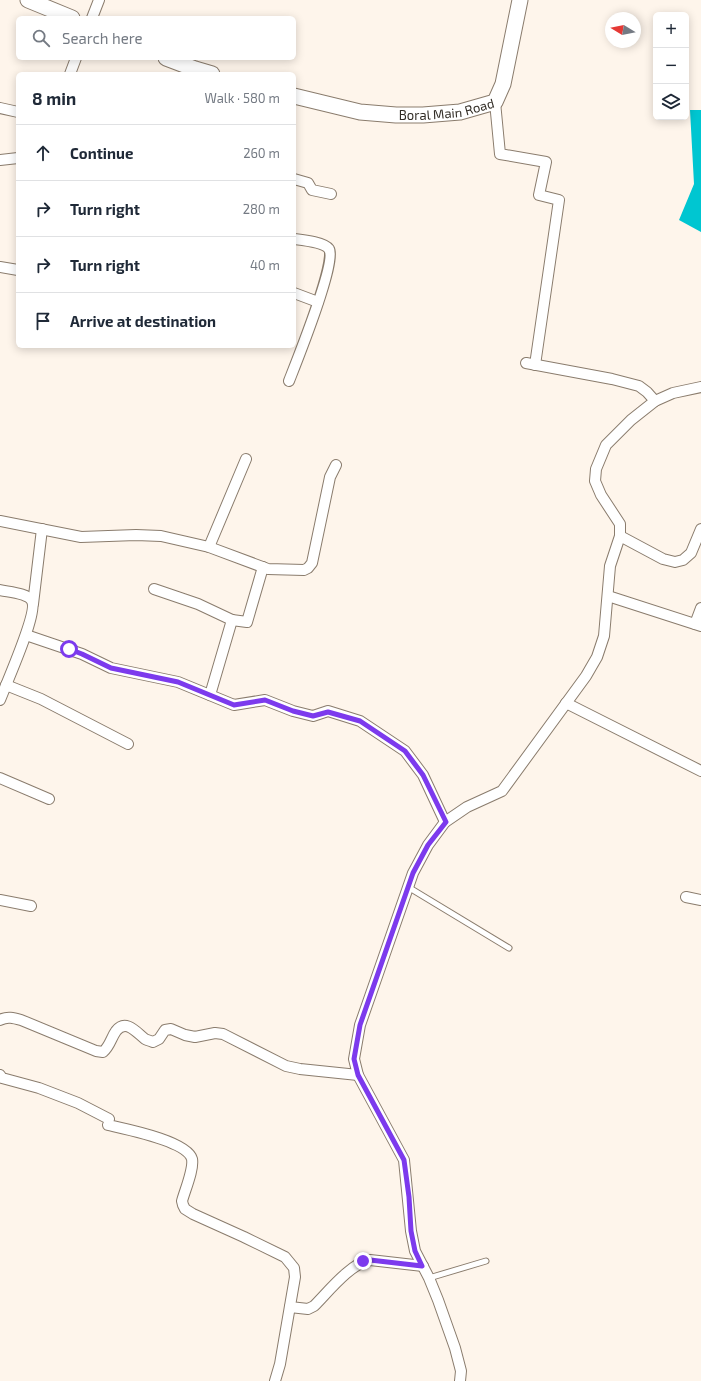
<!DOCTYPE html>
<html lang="en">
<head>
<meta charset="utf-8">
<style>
  :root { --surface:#fff; --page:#f6f6f7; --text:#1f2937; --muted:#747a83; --line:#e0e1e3 }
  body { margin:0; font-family:"Exo 2",sans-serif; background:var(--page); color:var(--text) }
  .controls { position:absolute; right:12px; top:12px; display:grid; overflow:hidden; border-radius:6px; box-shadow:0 2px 10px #0003 }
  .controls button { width:36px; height:36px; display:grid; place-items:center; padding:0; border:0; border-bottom:1px solid var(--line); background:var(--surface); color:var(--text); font:20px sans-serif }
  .compass { position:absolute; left:605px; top:12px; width:36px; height:36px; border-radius:50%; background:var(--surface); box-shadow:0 2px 10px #0003; rotate:280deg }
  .stop { position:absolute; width:12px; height:12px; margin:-9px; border:3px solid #7c3aed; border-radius:50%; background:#fff }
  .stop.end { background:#7c3aed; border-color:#fff; box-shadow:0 1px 4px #0008 }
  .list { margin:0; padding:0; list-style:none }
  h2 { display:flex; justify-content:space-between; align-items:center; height:52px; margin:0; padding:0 16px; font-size:17px }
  h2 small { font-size:13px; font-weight:400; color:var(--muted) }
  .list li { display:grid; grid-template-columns:26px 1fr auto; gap:12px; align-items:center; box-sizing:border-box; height:56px; padding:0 16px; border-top:1px solid var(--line) }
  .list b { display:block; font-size:15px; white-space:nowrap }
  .list em { font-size:13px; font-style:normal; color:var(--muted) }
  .icon { flex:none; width:22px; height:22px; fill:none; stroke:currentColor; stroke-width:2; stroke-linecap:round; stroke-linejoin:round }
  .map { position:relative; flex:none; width:701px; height:1381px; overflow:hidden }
  .search { position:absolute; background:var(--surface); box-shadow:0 2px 10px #0003; left:16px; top:16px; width:280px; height:44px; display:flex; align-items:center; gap:10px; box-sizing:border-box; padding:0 14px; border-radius:6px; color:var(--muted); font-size:15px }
  .panel { position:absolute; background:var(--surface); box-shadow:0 2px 10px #0003; left:16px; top:72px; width:280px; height:276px; border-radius:6px }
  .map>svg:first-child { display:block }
  .water { fill:#00c6d1 }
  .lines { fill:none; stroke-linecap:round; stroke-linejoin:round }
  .service-casing { stroke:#8a7c6d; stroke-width:7 }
  .minor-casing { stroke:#8a7c6d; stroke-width:12 }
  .secondary-casing { stroke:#8a7c6d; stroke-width:17 }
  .service { stroke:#fff; stroke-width:5 }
  .minor { stroke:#fff; stroke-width:10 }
  .secondary { stroke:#fff; stroke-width:15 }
  .route { stroke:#7c3aed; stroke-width:5 }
  .labels { text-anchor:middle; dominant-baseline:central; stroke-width:3.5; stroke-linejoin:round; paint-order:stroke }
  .street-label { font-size:13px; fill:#312c25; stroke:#fff }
</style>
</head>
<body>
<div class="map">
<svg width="701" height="1381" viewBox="0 0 701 1381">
  <rect width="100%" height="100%" fill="#fef5eb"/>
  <polygon class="water" points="690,110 701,110 701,232 679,220 694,184"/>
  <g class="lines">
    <defs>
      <g id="service">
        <polyline points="408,887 509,948"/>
        <polyline points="429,1278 486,1261"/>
      </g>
      <g id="minor">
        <polyline points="92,18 99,0"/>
        <polyline points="70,74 76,58"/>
        <polyline points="495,102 500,154 546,162 539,195 559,200 535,365"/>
        <polyline points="0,108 18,112"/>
        <polyline points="0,160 18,158"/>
        <polyline points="294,179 308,183 312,190 331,194"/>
        <polyline points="0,267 18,270"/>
        <polyline points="294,293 318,302"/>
        <polyline points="526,363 612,379 639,386 647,392 655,401"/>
        <path d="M 289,381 C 296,363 337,261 329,249 C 324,242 302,240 294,239"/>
        <polyline points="0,521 81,537 136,535 161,536 209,547 268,569 304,570 308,568 312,563 330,477 336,465"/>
        <polyline points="620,536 663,559 675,562 683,560 691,553 701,529"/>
        <polyline points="209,547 246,459"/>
        <polyline points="154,589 198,604 232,620 210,695"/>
        <path d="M 0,590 C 8,592 28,593 32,601 C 38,613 6,684 0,700"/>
        <polyline points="608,596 701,626"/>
        <polyline points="33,604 42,529"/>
        <polyline points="232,620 247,622 263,567"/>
        <polyline points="695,624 701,608"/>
        <polyline points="26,635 82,654 111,668 178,682 234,705 265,700 293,711 313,716 328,711 360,721 405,751 423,775 445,822"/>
        <polyline points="6,685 41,699 128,744"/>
        <polyline points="566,703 701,771"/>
        <polyline points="0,778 49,799"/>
        <polyline points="686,897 701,900"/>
        <polyline points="0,900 31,906"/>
        <path d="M 0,1020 C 7,1016 14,1018 21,1020 L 96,1051 L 103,1052 C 110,1046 111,1038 116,1031 C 126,1018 137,1033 145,1039 C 147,1040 150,1041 153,1042 L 159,1039 L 165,1030 L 171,1029 L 185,1035 L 195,1037 L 215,1033 L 223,1034 L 286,1066 L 300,1069 L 358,1075"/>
        <polyline points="0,1075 2,1078 39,1088 78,1103 109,1119"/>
        <path d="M 108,1125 C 125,1129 187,1141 192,1159 C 194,1169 185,1190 182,1201 L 183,1205 L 185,1209 L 193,1214 L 244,1237 L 285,1257 L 294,1268 L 295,1277 L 280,1364 L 275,1381"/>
        <path d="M 290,1307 L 308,1309 L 314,1306 C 328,1292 351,1263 370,1260 L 423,1266"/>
        <polyline points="460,1381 461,1371 455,1348 438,1300 429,1278 415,1251 411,1231 404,1160 358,1075 354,1059 360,1025 374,985 413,873 428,845 445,822 467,807 502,791 586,676 597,657 604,636 610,566 620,536 620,524 601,495 595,481 596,469 606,445 631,420 655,401 673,393 701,387"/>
      </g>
      <g id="secondary">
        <polyline points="28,0 72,18"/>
        <polyline points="166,58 195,69 212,74"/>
        <path id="s1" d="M 294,96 L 360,112 L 396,115 L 423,115 L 460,112 L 495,102 L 503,84 L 520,0"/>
      </g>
    </defs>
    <use href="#service" class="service-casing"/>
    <use href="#minor" class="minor-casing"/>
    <use href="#secondary" class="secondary-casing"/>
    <use href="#service" class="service"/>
    <use href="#minor" class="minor"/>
    <use href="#secondary" class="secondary"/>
  </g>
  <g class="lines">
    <polyline class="route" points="69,649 82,654 111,668 178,682 234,705 265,700 293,711 313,716 328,712 360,721 405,751 423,775 446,822 428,845 413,873 360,1025 354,1059 358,1075 404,1160 409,1197 411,1231 415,1251 422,1266 370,1260 363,1261"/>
  </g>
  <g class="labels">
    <g class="street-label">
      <text stroke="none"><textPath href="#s1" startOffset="155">Boral Main Road</textPath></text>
    </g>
  </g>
</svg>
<div class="controls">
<button>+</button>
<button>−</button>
<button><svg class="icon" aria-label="layers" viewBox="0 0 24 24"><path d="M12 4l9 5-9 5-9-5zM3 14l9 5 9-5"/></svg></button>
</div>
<svg class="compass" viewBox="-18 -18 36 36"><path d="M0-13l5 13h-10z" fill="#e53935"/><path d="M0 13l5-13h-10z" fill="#747a83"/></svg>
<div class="stop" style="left:69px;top:649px"></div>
<div class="stop end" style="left:363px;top:1261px"></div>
<div class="search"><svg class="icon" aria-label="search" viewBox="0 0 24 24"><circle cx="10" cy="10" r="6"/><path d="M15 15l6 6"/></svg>Search here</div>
<section class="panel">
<h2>8 min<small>Walk · 580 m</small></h2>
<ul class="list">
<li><svg class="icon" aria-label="ahead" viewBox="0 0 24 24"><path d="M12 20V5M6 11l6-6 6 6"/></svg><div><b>Continue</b></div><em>260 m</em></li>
<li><svg class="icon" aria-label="right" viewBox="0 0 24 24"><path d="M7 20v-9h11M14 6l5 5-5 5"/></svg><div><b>Turn right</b></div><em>280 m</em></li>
<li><svg class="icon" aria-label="right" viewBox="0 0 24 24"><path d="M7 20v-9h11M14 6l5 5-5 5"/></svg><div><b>Turn right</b></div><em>40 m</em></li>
<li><svg class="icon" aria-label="arrive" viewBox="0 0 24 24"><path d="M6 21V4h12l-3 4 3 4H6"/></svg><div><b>Arrive at destination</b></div></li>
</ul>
</section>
</div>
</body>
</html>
